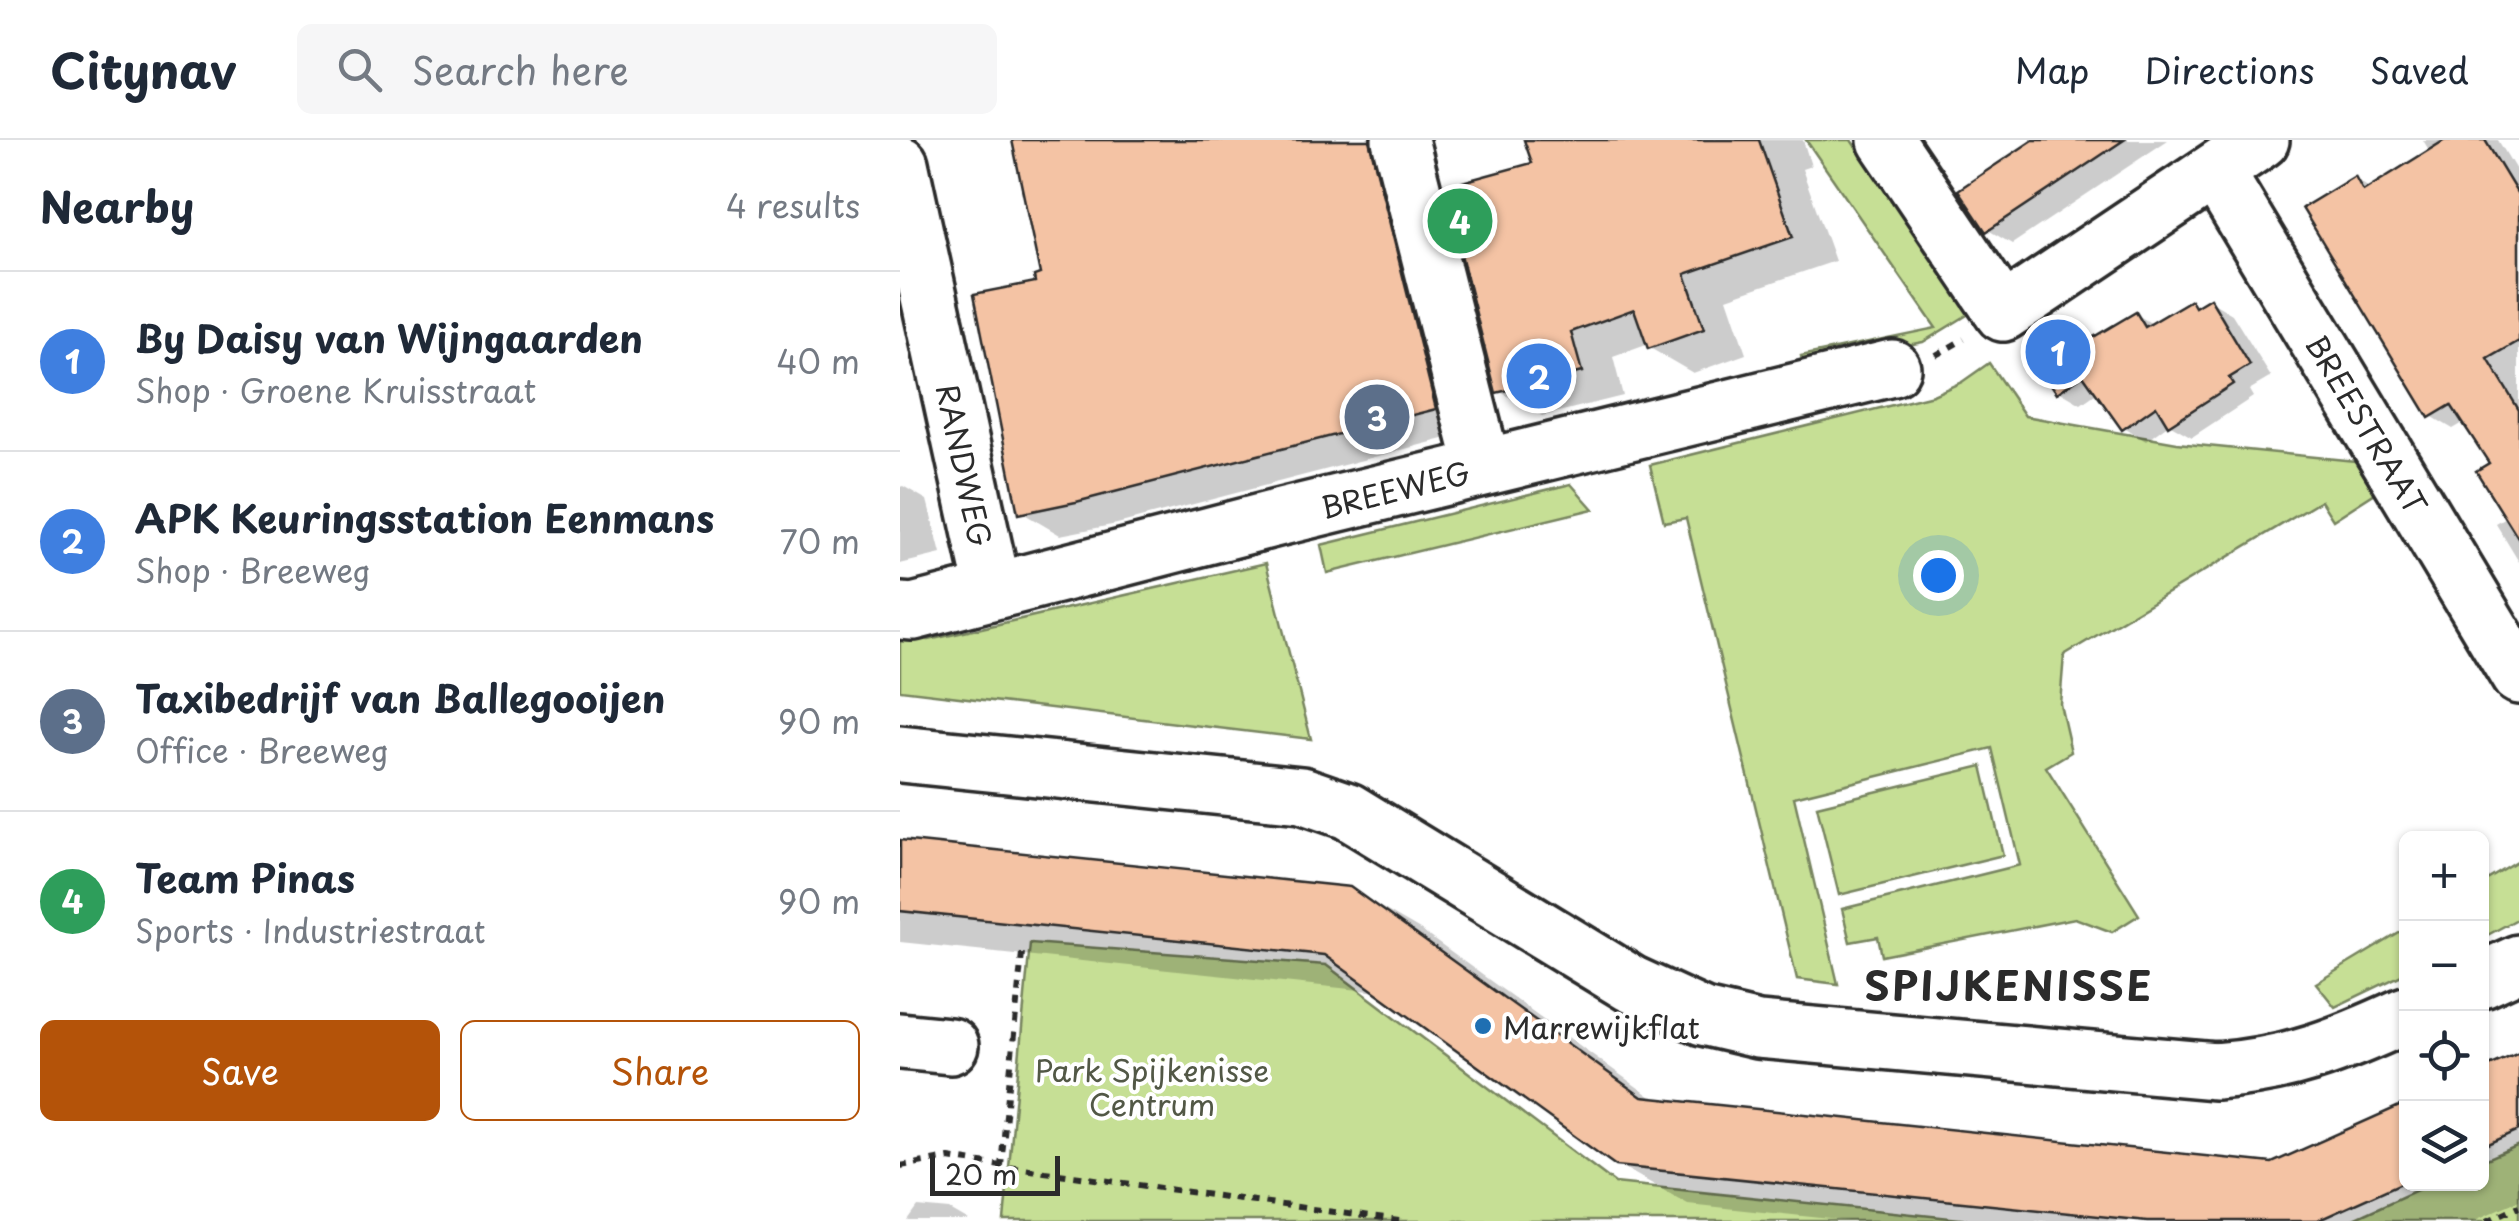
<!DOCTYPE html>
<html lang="en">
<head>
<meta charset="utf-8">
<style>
  :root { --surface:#fff; --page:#f6f6f7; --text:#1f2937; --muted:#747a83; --line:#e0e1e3; --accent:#b45309 }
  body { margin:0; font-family:"Playpen Sans",sans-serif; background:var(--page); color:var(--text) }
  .controls { position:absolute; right:30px; bottom:30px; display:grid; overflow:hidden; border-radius:15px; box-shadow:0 2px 8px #0004 }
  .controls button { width:90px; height:90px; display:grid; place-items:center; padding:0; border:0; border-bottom:2px solid var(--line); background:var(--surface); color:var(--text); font:50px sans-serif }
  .scale { position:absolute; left:30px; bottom:25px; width:130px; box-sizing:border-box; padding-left:10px; border:5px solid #2b2b2b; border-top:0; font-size:28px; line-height:35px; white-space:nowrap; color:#2b2b2b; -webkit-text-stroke:8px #fff; paint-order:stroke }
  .you { position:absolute; left:1038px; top:435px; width:35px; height:35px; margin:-25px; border:8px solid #fff; border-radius:50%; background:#1a73e8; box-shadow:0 0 0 15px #1a73e833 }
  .badge { display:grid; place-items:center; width:65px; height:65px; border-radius:50%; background:var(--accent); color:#fff; font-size:32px; font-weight:700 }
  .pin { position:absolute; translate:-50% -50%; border:5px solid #fff; box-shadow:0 2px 10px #0006 }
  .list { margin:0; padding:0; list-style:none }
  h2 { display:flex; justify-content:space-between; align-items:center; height:130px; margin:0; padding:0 40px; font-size:42px }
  h2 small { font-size:32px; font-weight:400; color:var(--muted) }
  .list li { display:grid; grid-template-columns:65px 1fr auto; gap:30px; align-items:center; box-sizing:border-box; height:180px; padding:0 40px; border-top:2px solid var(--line) }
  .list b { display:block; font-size:38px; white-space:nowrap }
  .list p { margin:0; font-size:32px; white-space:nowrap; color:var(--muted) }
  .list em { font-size:32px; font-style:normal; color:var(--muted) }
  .actions { display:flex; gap:20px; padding:30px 40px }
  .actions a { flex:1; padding:22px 0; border:2px solid var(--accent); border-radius:15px; text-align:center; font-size:35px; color:var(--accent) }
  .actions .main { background:var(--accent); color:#fff }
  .icon { flex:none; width:55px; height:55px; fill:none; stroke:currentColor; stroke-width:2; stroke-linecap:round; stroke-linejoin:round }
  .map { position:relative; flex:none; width:1619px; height:1081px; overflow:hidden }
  header { display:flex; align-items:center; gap:60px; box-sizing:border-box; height:140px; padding:0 50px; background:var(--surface); border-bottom:2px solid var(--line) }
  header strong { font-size:48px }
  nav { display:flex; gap:55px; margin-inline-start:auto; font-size:35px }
  .search { width:700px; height:90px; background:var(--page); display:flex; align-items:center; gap:25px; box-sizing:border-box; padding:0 35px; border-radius:15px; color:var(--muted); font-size:38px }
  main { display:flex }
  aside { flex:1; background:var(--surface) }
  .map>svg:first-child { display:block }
  .green { fill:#c6df95; stroke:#788560; stroke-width:2.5 }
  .shadow { fill:#0003 }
  .building { fill:#f4c3a4; stroke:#2b2b2b; stroke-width:2.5 }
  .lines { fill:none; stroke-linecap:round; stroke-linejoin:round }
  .minor-casing { stroke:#2b2b2b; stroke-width:62 }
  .path { stroke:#2b2b2b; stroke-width:6; stroke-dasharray:8 8; stroke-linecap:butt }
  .minor { stroke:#fff; stroke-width:55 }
  .poi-dot { fill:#1f6fb2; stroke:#fff; stroke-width:4 }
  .labels { text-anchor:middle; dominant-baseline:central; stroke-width:8; stroke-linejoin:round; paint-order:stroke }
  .street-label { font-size:30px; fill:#2b2b2b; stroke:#fff }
  .poi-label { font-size:30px; fill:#2b2b2b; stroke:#fff; text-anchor:start }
  .park-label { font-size:30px; fill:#525846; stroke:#fff }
  .district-label { font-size:40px; font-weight:bold; letter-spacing:2.5px; fill:#2b2b2b; stroke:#fff }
</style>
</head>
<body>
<header>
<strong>Citynav</strong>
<div class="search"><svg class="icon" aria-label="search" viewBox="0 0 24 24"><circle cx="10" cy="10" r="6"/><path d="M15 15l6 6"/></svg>Search here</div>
<nav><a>Map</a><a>Directions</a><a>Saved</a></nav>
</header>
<main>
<aside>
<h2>Nearby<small>4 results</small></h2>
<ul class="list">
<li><span class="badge" style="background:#3f7fe0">1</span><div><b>By Daisy van Wijngaarden</b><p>Shop · Groene Kruisstraat</p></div><em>40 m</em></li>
<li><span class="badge" style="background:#3f7fe0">2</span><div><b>APK Keuringsstation Eenmans</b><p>Shop · Breeweg</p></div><em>70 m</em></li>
<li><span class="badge" style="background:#5c6f8a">3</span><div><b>Taxibedrijf van Ballegooijen</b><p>Office · Breeweg</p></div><em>90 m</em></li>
<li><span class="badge" style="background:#2e9e5b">4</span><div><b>Team Pinas</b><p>Sports · Industriestraat</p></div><em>90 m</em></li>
</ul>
<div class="actions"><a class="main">Save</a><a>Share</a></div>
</aside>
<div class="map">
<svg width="1619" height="1081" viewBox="0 0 1619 1081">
  <rect width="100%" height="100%" fill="#fff"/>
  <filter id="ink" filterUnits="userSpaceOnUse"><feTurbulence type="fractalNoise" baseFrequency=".01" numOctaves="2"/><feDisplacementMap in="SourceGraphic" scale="20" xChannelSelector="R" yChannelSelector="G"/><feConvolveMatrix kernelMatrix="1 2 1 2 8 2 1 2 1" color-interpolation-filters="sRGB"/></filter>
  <g filter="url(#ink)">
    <g class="green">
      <polygon points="906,0 951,0 1039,130 1049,124 1082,166 1023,202 903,225 901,216 1036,188"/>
      <polygon points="1089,223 1125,276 1277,303 1455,321 1475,353 1433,380 1421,361 1164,515 1160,564 1171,612 1146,627 1239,775 1212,792 1175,778 982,816 978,797 950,802 942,769 1120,725 1092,608 894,657 938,844 897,839 786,378 764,382 750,325 1033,255 1062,242"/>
      <polygon points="671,344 693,369 427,433 421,405"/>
      <polygon points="366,423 411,599 0,550 0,497 29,500"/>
      <polygon points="1082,626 1103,715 939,755 917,666"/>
      <polygon points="1619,721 1619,778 1582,798 1582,743"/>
      <polygon points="1506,789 1506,833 1435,867 1416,843"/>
      <polygon points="130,803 426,825 715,1043 1079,1081 104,1081"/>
      <polygon points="1619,1005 1619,1081 1449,1081 1530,1044 1582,1044 1582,1021"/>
    </g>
    <g class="shadow">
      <polygon points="142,0 502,0 574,291 217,384 160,395 121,372 138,144 143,136"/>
      <polygon points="629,0 903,0 911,26 902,29 935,121 827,158 846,214 793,233 750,208 749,204 713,217 723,256 642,276 599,251 636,25"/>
      <polygon points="1137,0 1268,0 1112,104 1088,90"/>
      <polygon points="1523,0 1598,0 1619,35 1619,422 1596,384 1608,377 1592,324 1565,282 1553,289 1531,276 1455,39 1471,49 1530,12"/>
      <polygon points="1310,161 1332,174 1371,237 1349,250 1353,257 1292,297 1269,284 1246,301 1224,288 1198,252 1181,264 1159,251 1173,197 1186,204 1236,174 1254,185 1291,163 1299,168"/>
      <polygon points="3,346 27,360 41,414 0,424 0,347"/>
      <polygon points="0,703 449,749 520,790 758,962 1373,1026 1506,966 1506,1044 1582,1044 1582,932 1619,915 1619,1060 1573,1081 949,1081 788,1064 717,1024 479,852 0,802"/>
      <polygon points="18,1067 50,1070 69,1081 8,1081"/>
    </g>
    <g class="building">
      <polygon points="112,0 469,0 536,269 176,362 118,374 74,154 135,142 134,136 140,134"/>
      <polygon points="624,0 859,0 893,97 785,134 804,189 748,209 734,169 671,192 682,232 596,253 544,47 632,23"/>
      <polygon points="1133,0 1224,0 1086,92 1058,50"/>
      <polygon points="1545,0 1585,0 1619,56 1619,201 1588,219 1619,270 1619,400 1576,331 1589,323 1551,265 1529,278 1402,68 1455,36 1463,51"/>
      <polygon points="1310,158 1350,225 1329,238 1333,244 1268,286 1256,266 1222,290 1183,235 1157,253 1134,220 1173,194 1180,205 1236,172 1245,187 1291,160 1295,167"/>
      <polygon points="0,700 450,747 742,957 1372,1023 1506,963 1506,1041 1417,1081 1247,1081 716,1026 424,815 0,771"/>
      <polygon points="1619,913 1619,990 1582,1007 1582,929"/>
    </g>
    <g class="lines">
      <defs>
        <g id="minor">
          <polyline points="500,0 583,327"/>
          <polyline points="986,0 1103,173 1361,0"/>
          <polyline points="0,24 93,449"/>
          <polyline points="1316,32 1619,536"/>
          <polyline points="0,471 13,472 377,378 992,228"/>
          <path d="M 0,614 L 402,655 L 448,671 L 731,844 L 803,877 L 858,890 L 1316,931 C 1391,925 1439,906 1506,875"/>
          <polyline points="1582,840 1619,823"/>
          <polyline points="0,901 50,906"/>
        </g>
      </defs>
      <use href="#minor" class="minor-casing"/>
      <g class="path">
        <polyline points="1036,215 1064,199"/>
        <polyline points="122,813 101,1026 499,1081"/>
        <polyline points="0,1026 49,1018 101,1026"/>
        <polyline points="1587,1081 1619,1066"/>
      </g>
      <use href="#minor" class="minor"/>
    </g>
  </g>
  <circle class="poi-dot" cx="583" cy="886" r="10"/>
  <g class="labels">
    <g class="street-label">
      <text transform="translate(1467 284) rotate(59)">BREESTRAAT</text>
      <text transform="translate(65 325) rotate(78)">RANDWEG</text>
      <text transform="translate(495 349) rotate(-14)">BREEWEG</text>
    </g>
    <g class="poi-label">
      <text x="603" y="886">Marrewijkflat</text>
    </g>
    <g class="park-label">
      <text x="252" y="929">Park Spijkenisse<tspan x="252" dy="34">Centrum</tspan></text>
    </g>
    <g class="district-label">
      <text x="1109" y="844">SPIJKENISSE</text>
    </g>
  </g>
</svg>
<div class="controls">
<button>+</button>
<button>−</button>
<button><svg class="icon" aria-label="locate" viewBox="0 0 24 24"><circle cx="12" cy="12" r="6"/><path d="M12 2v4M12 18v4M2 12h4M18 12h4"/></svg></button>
<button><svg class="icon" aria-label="layers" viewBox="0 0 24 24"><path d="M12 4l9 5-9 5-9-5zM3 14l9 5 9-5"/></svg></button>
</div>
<div class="scale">20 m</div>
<div class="you"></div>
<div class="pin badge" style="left:1158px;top:212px;background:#3f7fe0">1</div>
<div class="pin badge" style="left:639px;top:236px;background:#3f7fe0">2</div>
<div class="pin badge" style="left:477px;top:277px;background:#5c6f8a">3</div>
<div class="pin badge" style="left:560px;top:81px;background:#2e9e5b">4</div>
</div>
</main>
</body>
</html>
